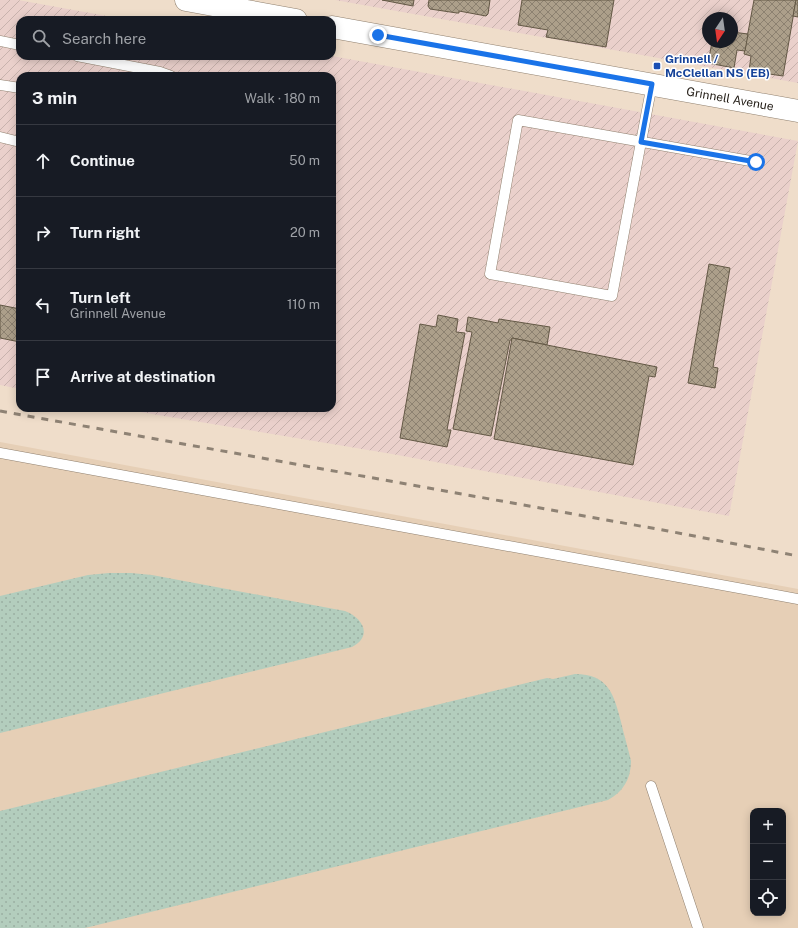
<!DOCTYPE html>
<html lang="en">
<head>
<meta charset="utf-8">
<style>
  :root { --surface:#171b24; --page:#20242c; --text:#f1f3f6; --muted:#9ea1a6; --line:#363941 }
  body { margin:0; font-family:"Public Sans",sans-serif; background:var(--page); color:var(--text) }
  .controls { position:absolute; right:12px; bottom:12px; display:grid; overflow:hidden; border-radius:8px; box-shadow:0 2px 10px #0003 }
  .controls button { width:36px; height:36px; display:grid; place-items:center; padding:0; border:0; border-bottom:1px solid var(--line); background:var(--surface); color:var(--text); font:20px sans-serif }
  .compass { position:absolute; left:702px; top:12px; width:36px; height:36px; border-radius:50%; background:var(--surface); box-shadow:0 2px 10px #0003; rotate:193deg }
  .stop { position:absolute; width:12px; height:12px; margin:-9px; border:3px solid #1a73e8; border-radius:50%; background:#fff }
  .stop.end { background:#1a73e8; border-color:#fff; box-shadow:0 1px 4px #0008 }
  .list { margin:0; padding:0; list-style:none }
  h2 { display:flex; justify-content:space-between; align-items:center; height:52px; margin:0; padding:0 16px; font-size:17px }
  h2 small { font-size:13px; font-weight:400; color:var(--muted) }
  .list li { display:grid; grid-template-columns:26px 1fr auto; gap:12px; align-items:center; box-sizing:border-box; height:72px; padding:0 16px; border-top:1px solid var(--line) }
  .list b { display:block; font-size:15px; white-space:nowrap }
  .list p { margin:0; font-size:13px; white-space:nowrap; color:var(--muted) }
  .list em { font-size:13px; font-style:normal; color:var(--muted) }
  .icon { flex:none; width:22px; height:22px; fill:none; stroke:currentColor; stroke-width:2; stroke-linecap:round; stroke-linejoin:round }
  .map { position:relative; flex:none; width:798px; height:928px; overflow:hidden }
  .search { position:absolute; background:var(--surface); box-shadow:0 2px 10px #0003; left:16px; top:16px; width:320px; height:44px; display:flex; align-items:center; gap:10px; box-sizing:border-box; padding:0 14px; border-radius:12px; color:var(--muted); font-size:15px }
  .panel { position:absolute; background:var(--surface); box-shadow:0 2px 10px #0003; left:16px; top:72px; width:320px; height:340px; border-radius:12px }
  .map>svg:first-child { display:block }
  .built { fill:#e6cfb6; fill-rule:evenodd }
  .industrial { fill:url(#industrial-furrows); fill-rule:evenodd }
  .grass { fill:url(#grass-dots) }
  .building { fill:url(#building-cross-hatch); stroke:#635845 }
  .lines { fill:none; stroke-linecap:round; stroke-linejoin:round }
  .lane-casing { stroke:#90806f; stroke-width:11 }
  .secondary-casing { stroke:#90806f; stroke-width:23 }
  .lane { stroke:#fff; stroke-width:10 }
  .secondary { stroke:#fff; stroke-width:22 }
  .rail { stroke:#8e8274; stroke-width:3; stroke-dasharray:7 7; stroke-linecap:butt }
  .route { stroke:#1a73e8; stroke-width:5 }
  .transit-dot { fill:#1a4fb4; stroke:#fff; stroke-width:1.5 }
  .labels { text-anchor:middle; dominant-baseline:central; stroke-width:3; stroke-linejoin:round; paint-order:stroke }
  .transit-label { font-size:12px; font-weight:bold; fill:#164399; stroke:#fff; text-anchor:start }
  .street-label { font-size:12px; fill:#221c15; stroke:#fff }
</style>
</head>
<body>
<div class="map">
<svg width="798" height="928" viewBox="0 0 798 928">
  <defs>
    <pattern id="industrial-furrows" width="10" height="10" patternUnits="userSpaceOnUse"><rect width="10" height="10" fill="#ead0cb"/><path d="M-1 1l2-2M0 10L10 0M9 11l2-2" fill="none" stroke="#c8b2ad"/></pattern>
    <pattern id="grass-dots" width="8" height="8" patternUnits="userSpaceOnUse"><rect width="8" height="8" fill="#b3cdbd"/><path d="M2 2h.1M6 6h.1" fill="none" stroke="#9aafa2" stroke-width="1.8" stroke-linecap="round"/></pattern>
    <pattern id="building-cross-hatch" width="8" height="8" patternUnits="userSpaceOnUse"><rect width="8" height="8" fill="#ac9f8a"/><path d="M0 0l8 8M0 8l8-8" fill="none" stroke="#8c8170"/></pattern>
  </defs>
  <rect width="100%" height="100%" fill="#efddca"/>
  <path class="built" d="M 0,442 L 798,589 L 798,928 L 0,928 ZM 753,811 L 783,811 L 783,913 L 753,913 Z"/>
  <g class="industrial">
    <polygon points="0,0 18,0 129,20 20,20 20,56 332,56 798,141 729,516 392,454 116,408 332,408 332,76 20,76 20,389 0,385"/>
    <path d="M 335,0 L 798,0 L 798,83 ZM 708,18 L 732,18 L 732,42 L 708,42 Z"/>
  </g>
  <g class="grass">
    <path d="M 109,573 L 131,573 L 152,575 L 345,611 C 363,618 373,636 352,647 L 0,733 L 0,596 L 88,575 Z"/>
    <path d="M 575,674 C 608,674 614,694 621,722 C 624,735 628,748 631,761 C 631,779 623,792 608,800 L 85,928 L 0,928 L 0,811 L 547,678 L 553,679 Z"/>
  </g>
  <g class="building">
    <polygon points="382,0 414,0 413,6"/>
    <polygon points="429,0 490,0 488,14 486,16 459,11 459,13 457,13 430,9 428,6"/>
    <polygon points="522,0 614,0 606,47 546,37 548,30 518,25"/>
    <polygon points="754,0 796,0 783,76 749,71 751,56 744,54"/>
    <polygon points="796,0 798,0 798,17 793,16"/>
    <polygon points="732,32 748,34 745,51 737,50 734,68 708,63 712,42 732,42"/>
    <polygon points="709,264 730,268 713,367 718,368 715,388 688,383"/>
    <polygon points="0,305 20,309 20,342 0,338"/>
    <polygon points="438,315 458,319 456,332 465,333 447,430 451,430 447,447 400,438 420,324 436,327"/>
    <polygon points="468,317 498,323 499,319 550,327 547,345 512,338 512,340 510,340 491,436 453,429 472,332 466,331"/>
    <polygon points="512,338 657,367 655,377 649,376 633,465 494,439"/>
  </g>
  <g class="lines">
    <defs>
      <g id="lane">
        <polyline points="0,41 20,45"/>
        <polyline points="77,56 160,72 171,76"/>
        <polyline points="652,84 641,142 612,296 490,274 518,120 756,162"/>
        <polyline points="0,85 20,88"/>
        <polyline points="0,137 20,142"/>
        <polyline points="0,453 798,599"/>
        <polyline points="651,786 698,928"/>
      </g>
      <g id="secondary">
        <polyline points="186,0 296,20"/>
        <polyline points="332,27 798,111"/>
      </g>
    </defs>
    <use href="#lane" class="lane-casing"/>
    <use href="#secondary" class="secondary-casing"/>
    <use href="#lane" class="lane"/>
    <use href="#secondary" class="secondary"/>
    <polyline class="rail" points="0,411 668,531 798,556"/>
  </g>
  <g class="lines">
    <polyline class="route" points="378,35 652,84 641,142 756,162"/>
  </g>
  <rect class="transit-dot" x="653" y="62" width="8" height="8" rx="2"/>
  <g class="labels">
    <g class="transit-label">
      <text x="665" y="59">Grinnell /<tspan x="665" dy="14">McClellan NS (EB)</tspan></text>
    </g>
    <g class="street-label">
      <text transform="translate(730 99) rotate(10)">Grinnell Avenue</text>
    </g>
  </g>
</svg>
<div class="controls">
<button>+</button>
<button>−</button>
<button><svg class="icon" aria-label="locate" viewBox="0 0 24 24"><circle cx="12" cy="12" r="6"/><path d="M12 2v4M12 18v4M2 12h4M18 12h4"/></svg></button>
</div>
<svg class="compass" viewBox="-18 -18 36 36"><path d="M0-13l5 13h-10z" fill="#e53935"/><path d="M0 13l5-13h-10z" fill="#9ea1a6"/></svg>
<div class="stop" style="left:756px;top:162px"></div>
<div class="stop end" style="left:378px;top:35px"></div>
<div class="search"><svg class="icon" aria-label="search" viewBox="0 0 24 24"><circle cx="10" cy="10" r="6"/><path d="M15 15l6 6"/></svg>Search here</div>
<section class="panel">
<h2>3 min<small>Walk · 180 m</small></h2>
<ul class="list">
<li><svg class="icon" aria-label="ahead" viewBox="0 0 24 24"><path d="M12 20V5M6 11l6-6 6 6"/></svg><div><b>Continue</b></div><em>50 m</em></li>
<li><svg class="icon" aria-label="right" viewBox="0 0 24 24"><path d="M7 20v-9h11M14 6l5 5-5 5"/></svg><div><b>Turn right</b></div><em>20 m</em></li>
<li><svg class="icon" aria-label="left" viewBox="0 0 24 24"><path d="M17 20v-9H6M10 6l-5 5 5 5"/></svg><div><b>Turn left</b><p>Grinnell Avenue</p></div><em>110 m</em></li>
<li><svg class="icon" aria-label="arrive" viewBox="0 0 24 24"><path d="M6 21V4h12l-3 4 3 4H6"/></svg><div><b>Arrive at destination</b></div></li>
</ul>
</section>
</div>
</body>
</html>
